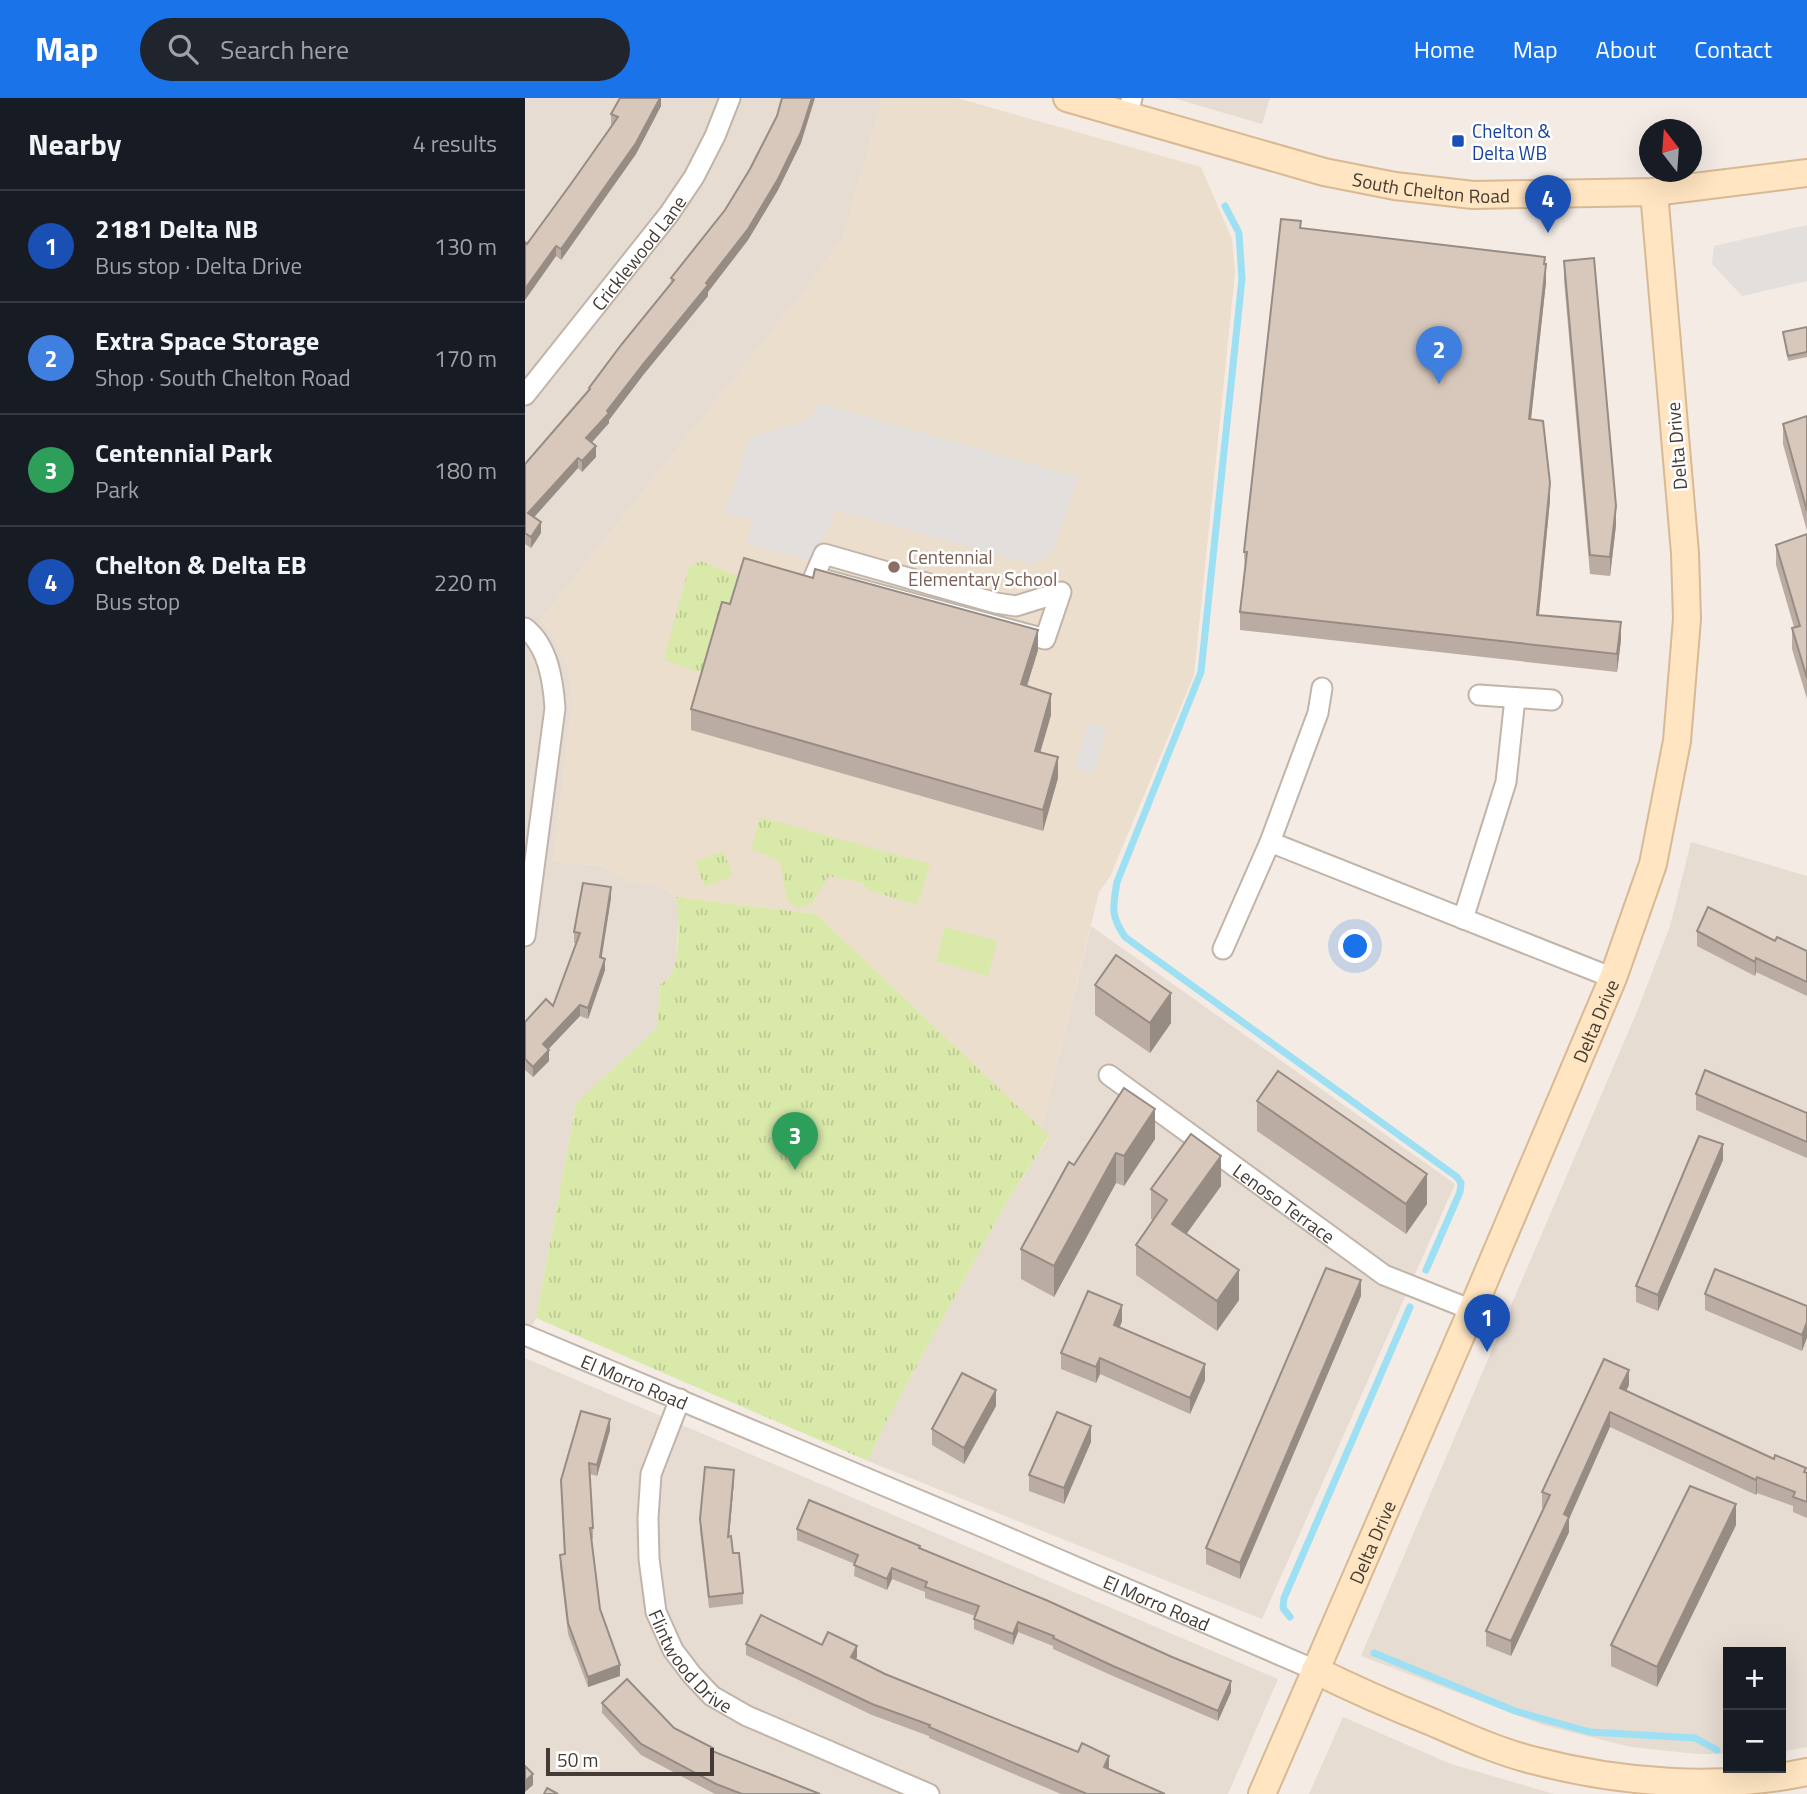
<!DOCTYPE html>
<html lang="en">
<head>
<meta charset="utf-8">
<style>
  :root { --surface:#171b24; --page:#20242c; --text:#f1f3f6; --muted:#9ea1a6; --line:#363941; --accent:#1a73e8 }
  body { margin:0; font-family:"Titillium Web",sans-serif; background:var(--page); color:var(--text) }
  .controls { position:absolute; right:21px; bottom:21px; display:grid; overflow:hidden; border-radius:0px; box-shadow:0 7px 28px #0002 }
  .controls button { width:63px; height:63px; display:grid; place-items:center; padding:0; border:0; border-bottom:2px solid var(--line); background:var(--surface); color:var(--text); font:35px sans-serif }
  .compass { position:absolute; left:1114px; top:21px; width:63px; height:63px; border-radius:50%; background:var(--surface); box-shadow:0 7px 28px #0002; rotate:343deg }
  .scale { position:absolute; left:21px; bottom:18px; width:168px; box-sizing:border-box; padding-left:7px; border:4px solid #453b34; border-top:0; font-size:19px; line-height:24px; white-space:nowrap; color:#453b34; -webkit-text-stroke:5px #fff; paint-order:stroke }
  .you { position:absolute; left:831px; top:849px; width:24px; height:24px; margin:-18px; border:5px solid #fff; border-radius:50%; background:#1a73e8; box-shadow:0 0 0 10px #1a73e833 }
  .badge { display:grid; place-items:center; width:46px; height:46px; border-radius:50%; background:var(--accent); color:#fff; font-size:23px; font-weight:700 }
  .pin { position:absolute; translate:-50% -58px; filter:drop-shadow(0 2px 4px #0008) }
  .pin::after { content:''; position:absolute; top:37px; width:24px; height:21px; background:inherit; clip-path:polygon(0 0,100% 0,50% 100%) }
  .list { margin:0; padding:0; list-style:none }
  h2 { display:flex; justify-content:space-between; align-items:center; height:91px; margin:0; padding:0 28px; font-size:30px }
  h2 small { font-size:23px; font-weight:400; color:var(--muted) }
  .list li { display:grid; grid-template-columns:46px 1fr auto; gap:21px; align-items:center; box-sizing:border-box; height:112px; padding:0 28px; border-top:2px solid var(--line) }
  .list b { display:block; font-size:26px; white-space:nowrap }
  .list p { margin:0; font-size:23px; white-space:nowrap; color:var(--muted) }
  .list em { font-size:23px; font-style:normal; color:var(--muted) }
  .icon { flex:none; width:38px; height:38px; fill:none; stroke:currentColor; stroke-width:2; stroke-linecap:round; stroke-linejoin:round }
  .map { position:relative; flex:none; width:1282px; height:1696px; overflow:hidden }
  header { display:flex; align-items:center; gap:42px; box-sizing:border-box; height:98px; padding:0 35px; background:var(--accent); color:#fff }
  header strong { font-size:33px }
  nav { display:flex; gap:38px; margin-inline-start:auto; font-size:24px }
  .search { width:490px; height:63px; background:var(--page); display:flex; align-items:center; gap:18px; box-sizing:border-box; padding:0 24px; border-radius:38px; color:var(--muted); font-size:26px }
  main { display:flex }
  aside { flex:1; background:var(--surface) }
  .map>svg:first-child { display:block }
  .residential { fill:#e7dcd2 }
  .education { fill:#ecdecd }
  .grass { fill:url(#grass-tufts) }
  .pitch { fill:#d8e9aa }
  .parking { fill:#e3dfdc }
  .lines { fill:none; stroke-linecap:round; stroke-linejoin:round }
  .stream { stroke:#9ddff3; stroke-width:7 }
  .street-casing { stroke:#c1b4a9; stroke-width:23 }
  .secondary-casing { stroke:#d8b993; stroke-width:30 }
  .street { stroke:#fff; stroke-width:19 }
  .secondary { stroke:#ffe5c1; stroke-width:26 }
  .wall { fill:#baaca2 }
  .shaded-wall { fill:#978c84 }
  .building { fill:#d8c8bc; stroke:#978c84; stroke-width:2 }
  .transit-dot { fill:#1a4fb4; stroke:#fff; stroke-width:2.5 }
  .education-dot { fill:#8d6e63; stroke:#fff; stroke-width:2.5 }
  .labels { text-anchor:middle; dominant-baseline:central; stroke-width:5; stroke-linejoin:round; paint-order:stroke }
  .transit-label { font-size:19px; fill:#164399; stroke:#fff; text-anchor:start }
  .street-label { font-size:19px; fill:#453b34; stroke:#fff }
  .education-label { font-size:19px; fill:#785e54; stroke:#fff; text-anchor:start }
</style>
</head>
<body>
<header>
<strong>Map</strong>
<div class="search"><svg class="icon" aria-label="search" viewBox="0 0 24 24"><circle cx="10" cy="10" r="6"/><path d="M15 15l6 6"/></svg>Search here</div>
<nav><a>Home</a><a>Map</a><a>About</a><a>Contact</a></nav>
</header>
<main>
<aside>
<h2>Nearby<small>4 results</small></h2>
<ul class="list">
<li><span class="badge" style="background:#1a4fb4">1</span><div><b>2181 Delta NB</b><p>Bus stop · Delta Drive</p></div><em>130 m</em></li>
<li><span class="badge" style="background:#3f7fe0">2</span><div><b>Extra Space Storage</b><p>Shop · South Chelton Road</p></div><em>170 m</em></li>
<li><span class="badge" style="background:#2e9e5b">3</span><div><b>Centennial Park</b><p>Park</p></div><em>180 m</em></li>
<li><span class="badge" style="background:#1a4fb4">4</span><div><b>Chelton &amp; Delta EB</b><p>Bus stop</p></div><em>220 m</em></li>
</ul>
</aside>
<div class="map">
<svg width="1282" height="1696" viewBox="0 0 1282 1696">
  <defs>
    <pattern id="grass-tufts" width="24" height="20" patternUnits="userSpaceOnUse" patternTransform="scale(1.75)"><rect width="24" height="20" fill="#d8e9aa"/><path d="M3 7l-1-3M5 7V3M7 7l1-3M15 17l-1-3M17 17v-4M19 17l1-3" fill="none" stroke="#bbc993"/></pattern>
  </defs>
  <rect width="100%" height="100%" fill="#f3ebe4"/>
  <g class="residential">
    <polygon points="0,0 358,0 318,139 285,186 16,522 30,540 44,571 48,602 28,763 77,768 104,784 135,787 151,799 154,810 151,863 145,880 135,887 132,930 51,1005 11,1220 0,1242"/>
    <polygon points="648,0 745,0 737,26"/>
    <polygon points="1166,744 1282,778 1282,1649 1256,1654 1256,1554 1203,1554 1203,1656 1173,1656 1106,1649 1018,1627 836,1558 1113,911 1145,828"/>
    <polygon points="566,828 930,1086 737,1521 343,1363 360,1326 481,1105 524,1039 516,1031"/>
    <polygon points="0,1260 753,1581 703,1696 0,1696"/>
    <polygon points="818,1619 926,1666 1029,1696 784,1696"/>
  </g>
  <polygon class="education" points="358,0 432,0 676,69 707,141 710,175 669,577 585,779 574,794 516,1031 291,816 151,799 135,787 104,784 77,768 28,763 48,602 44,571 30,540 16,522 285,186 318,139"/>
  <g class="grass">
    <polygon points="176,463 219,481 182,577 139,562 164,469"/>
    <polygon points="235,719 405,766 392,807 343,792 338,785 304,778 287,805 273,811 262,803 255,763 226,751"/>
    <polygon points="198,753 208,778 180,789 170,764"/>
    <path d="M 151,799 L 291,816 L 524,1038 L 481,1105 L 360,1326 L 343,1363 L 11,1220 L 51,1005 L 132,930 L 135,886 C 138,884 142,883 144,880 C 155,866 155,816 151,799 Z"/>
  </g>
  <polygon class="pitch" points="420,829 472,843 463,878 411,863"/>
  <g class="parking">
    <polygon points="1282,127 1282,183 1217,198 1187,166 1189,148"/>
    <polygon points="294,305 553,379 528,453 508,466 311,412 288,463 221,445 229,422 200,415 225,339 284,322"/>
    <polygon points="563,625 582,631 569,675 549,670"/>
  </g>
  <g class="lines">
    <g class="stream">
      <path d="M 700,108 L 714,135 L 717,181 L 676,574 L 592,784 C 588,809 585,817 600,839 L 932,1079 L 936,1085 L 935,1094 L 901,1172"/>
      <polyline points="765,1519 758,1510 759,1500 885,1209"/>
      <polyline points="849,1555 990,1613 1065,1634 1170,1640 1192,1652"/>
    </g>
    <defs>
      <g id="street">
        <polyline points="602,18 607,0"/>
        <path id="s1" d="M 0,297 L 144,116 L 169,79 L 190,38 L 205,0"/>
        <polygon points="299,456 471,505 491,508 536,494 520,541 289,479"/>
        <path d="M 0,530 C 23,548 28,582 30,610 L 0,838"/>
        <polyline points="954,597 1027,602"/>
        <polyline points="745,744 1088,880"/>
        <polyline points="938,821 981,684 990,600"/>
        <polyline points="698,851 745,744 793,615 797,590"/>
        <path id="s2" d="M 584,977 L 859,1177 L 947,1212"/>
        <path id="s3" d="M 0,1237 L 465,1432 L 790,1572"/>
        <path id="s4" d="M 155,1301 L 126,1376 L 123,1420 L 124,1461 L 131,1514 L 148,1552 L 167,1577 L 187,1598 L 222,1618 L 404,1696"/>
      </g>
      <g id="secondary">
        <path id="s5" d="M 542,0 L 799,74 L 870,88 L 948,97 L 1129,94 L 1282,75"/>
        <path d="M 790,1572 C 828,1591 867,1608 907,1624 C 939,1638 972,1653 1007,1662 C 1095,1685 1193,1693 1282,1674"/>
        <path id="s6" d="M 737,1696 L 947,1212 L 1088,880 L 1128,766 L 1152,643 L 1162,521 L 1160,455 L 1129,94"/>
      </g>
    </defs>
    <use href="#street" class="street-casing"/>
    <use href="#secondary" class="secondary-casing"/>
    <use href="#street" class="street"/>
    <use href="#secondary" class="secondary"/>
  </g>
  <g class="wall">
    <polygon points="136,0 136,8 111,56 36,162 31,158 0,202 0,144 2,146 48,83 87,27 86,26 86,16"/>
    <polygon points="276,45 253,92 223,142 183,194 183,198 119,276 84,322 84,325 66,345 71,359 57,374 53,370 9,419 16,435 6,450 0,446 0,366 64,293 64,290 146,185 146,180"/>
    <polygon points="776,130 1020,166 1021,184 1006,321 1025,402 1014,517 1096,542 1092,574 715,532 715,514 720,472 719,454"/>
    <polygon points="1039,163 1091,427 1085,478 1065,476 1039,182"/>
    <polygon points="1282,229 1282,259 1263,263 1258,234"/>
    <polygon points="1282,318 1282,433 1258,346 1258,326"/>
    <polygon points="1282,436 1282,601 1267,551 1267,530 1269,529 1251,467 1251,447"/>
    <polygon points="205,506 513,552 502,588 526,617 515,654 533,680 518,733 166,632 166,611"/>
    <polygon points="86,800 76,860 80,872 63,921 55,918 23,951 24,963 8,979 0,972 0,924 28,908 51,845 49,845 49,834"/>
    <polygon points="1172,833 1250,843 1282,853 1282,898 1231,874 1230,878 1172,848"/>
    <polygon points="570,887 646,925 625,955 570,917"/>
    <polygon points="1171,996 1282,1015 1282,1060 1171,1012"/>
    <polygon points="732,1003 902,1106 881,1136 732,1033"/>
    <polygon points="630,1041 599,1088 591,1085 529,1199 496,1181 496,1151 549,1067"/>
    <polygon points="1198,1062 1133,1213 1111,1204 1111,1188"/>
    <polygon points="696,1088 661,1136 714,1202 692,1233 611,1177 611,1147 628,1122 626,1121 626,1091"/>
    <polygon points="1180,1196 1282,1208 1277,1253 1180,1212"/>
    <polygon points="836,1198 715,1481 681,1466 681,1450"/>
    <polygon points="597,1223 595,1229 680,1282 665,1316 575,1276 571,1285 536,1271 536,1255"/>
    <polygon points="1104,1287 1101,1293 1249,1361 1282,1375 1282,1420 1268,1414 1268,1408 1232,1395 1231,1397 1085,1329 1044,1421 1044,1434 986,1558 961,1548 961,1533 1019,1410 1017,1410 1017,1394"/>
    <polygon points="471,1308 439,1366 407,1347 407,1331"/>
    <polygon points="85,1332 72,1378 65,1376 68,1430 68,1441 66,1441 75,1511 95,1578 63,1589 43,1536 35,1468 35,1457 39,1456 36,1382"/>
    <polygon points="566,1344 539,1406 504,1393 504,1377"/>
    <polygon points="209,1383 204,1439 218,1495 218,1506 184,1510 175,1432 175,1421"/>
    <polygon points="1211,1427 1132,1589 1086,1568 1086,1547"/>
    <polygon points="272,1431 395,1450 706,1594 693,1623 588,1578 528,1551 528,1548 493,1534 488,1547 449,1531 449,1521 450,1518 400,1500 400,1494 367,1481 362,1492 329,1478 330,1466 272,1442"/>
    <polygon points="221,1546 297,1547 332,1559 330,1561 360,1576 584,1669 583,1671 640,1696 536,1696 404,1640 404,1638 347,1617 221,1557"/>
    <polygon points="77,1605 149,1630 188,1653 295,1696 190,1696 116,1657 77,1615"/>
  </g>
  <g class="shaded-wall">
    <polygon points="135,0 136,0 136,8 111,56 36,162 36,151"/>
    <polygon points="287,0 290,0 276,45 253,92 223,142 183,194 183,198 119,276 84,322 84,325 61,351 61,340 181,185"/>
    <polygon points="31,148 31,158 0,202 0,191"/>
    <polygon points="1021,166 1021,184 1004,339 1004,321"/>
    <polygon points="71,348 71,359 57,374 57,363"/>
    <polygon points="53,360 53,370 3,426 3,415"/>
    <polygon points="1025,385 1025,402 1012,535 1012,517"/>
    <polygon points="1091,408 1091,427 1085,478 1085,459"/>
    <polygon points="16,424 16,435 6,450 6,439"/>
    <polygon points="1096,524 1096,542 1092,574 1092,556"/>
    <polygon points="513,532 513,552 496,607 496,586"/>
    <polygon points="526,596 526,617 510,673 510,653"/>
    <polygon points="533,659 533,680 518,733 518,712"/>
    <polygon points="86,789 86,800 75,870 75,859"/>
    <polygon points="1231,860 1231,874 1230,878 1230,864"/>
    <polygon points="80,861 80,872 63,921 63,910"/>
    <polygon points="646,895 646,925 625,955 625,925"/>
    <polygon points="55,907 55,918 18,957 18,946"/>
    <polygon points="24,952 24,963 8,979 8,969"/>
    <polygon points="630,1011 630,1041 599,1088 599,1058"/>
    <polygon points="1198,1046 1198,1062 1133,1213 1133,1197"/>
    <polygon points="591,1055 591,1085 529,1199 529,1168"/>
    <polygon points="696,1058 696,1088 647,1156 647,1126"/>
    <polygon points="902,1076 902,1106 881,1136 881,1106"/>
    <polygon points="714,1172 714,1202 692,1233 692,1203"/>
    <polygon points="836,1182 836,1198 715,1481 715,1465"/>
    <polygon points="597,1207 597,1223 589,1243 589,1227"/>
    <polygon points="1282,1224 1282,1240 1277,1253 1277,1237"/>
    <polygon points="575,1260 575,1276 571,1285 571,1269"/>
    <polygon points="680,1266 680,1282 665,1316 665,1300"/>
    <polygon points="1104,1272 1104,1287 1095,1305 1095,1290"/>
    <polygon points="471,1292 471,1308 439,1366 439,1350"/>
    <polygon points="1085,1314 1085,1329 1044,1421 1044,1434 986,1558 986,1543 1039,1416"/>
    <polygon points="85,1321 85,1332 72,1378 72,1367"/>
    <polygon points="566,1328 566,1344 539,1406 539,1390"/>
    <polygon points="209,1372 209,1383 203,1450 203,1439"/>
    <polygon points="1232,1379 1232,1395 1231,1397 1231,1382"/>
    <polygon points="1211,1406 1211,1427 1132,1589 1132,1569"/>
    <polygon points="367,1470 367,1481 362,1492 362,1481"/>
    <polygon points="493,1524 493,1534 488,1547 488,1536"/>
    <polygon points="332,1548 332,1559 326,1570 326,1559"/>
    <polygon points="95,1567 95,1578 63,1589 63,1579"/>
    <polygon points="706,1583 706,1594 693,1623 693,1613"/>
    <polygon points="584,1658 584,1669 579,1680 579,1669"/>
    <polygon points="8,1676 8,1687 0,1694 0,1683"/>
  </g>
  <g class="building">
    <polygon points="95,0 135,0 111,45 36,151 31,148 0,191 0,144 2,146 48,83 93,19 86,16"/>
    <polygon points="257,0 287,0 276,34 253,81 223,131 181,185 183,187 119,265 82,313 84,315 61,340 71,348 57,363 53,360 3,415 16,424 6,439 0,435 0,366 65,291 64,290 96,247 149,182 146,180 200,112 225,71 252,18"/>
    <polygon points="756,121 776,123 775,130 1020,159 1019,166 1021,166 1004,321 1018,323 1025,385 1012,517 1096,524 1092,556 715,514 722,454 719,454"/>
    <polygon points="1069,160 1091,408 1085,459 1065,457 1039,163"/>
    <polygon points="1282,229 1282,254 1263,258 1258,234"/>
    <polygon points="1282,318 1282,413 1258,326"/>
    <polygon points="1282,436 1282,580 1267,530 1275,528 1251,447"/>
    <polygon points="219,460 288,480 290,471 513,532 496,586 526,596 510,653 533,659 518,712 166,611 197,504 205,506"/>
    <polygon points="58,785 86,789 75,859 80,861 63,910 55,907 18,946 24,952 8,969 0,961 0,924 21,901 28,908 55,835 49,834"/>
    <polygon points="1183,809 1250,843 1252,839 1282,853 1282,884 1231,860 1230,864 1172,833"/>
    <polygon points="591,857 646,895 625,925 570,887"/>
    <polygon points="1180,972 1282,1015 1282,1044 1171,996"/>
    <polygon points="753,973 902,1076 881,1106 732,1003"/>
    <polygon points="599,990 630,1011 599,1058 591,1055 529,1168 496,1151 544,1064 549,1067"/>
    <polygon points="666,1036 696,1058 647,1126 714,1172 692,1203 611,1147 642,1102 626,1091"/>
    <polygon points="1174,1038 1198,1046 1133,1197 1111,1188"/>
    <polygon points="801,1170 836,1182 715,1465 681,1450"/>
    <polygon points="1190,1171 1282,1208 1282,1224 1277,1237 1180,1196"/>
    <polygon points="563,1193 597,1207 589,1227 680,1266 665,1300 575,1260 571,1269 536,1255"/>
    <polygon points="1079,1261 1104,1272 1095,1290 1249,1361 1250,1357 1281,1370 1279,1374 1282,1375 1282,1404 1268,1399 1270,1394 1232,1379 1231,1382 1085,1314 1039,1416 1044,1419 986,1543 961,1533 1025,1397 1017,1394"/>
    <polygon points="437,1275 471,1292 439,1350 407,1331"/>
    <polygon points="56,1313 85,1321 72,1367 64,1365 68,1430 65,1430 75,1511 95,1567 63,1579 43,1525 35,1457 40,1456 36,1382"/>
    <polygon points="532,1314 566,1328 539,1390 504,1377"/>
    <polygon points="180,1369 209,1372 203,1439 206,1438 208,1455 214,1455 218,1495 184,1499 175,1421"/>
    <polygon points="1165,1388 1211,1406 1132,1569 1086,1547"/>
    <polygon points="284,1402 395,1448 394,1450 521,1502 647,1559 706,1583 693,1613 588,1568 528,1540 529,1538 493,1524 488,1536 449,1521 454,1508 400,1489 402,1484 367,1470 362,1481 329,1467 333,1457 272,1431"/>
    <polygon points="236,1517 297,1547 303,1534 332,1548 326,1559 360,1576 553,1654 557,1645 584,1658 579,1669 640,1696 562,1696 404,1629 405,1627 347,1606 221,1546"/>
    <polygon points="102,1581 149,1630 188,1650 187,1653 295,1696 217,1696 191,1686 116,1646 77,1605"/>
    <polygon points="0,1668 8,1676 0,1683"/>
    <polygon points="22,1690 33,1696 19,1696"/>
  </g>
  <rect class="transit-dot" x="926" y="36" width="14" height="14" rx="3.5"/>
  <circle class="education-dot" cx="369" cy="469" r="7"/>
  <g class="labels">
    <g class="transit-label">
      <text x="947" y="32">Chelton &amp;<tspan x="947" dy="22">Delta WB</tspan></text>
    </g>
    <g class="street-label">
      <text stroke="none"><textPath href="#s5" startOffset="376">South Chelton Road</textPath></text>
      <text stroke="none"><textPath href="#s1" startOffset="182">Cricklewood Lane</textPath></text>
      <text transform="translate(1151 348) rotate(-95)">Delta Drive</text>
      <text stroke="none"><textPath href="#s6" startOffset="842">Delta Drive</textPath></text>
      <text stroke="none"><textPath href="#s2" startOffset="217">Lenoso Terrace</textPath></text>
      <text stroke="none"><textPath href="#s3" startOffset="119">El Morro Road</textPath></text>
      <text stroke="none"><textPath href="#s6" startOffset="275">Delta Drive</textPath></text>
      <text stroke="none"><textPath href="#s3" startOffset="686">El Morro Road</textPath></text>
      <text stroke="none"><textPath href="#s4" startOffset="280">Flintwood Drive</textPath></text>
    </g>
    <g class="education-label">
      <text x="383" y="458">Centennial<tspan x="383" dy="22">Elementary School</tspan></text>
    </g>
  </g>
</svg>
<div class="controls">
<button>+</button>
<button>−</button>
</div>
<svg class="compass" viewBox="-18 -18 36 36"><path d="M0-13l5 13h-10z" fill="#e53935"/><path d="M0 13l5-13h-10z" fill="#9ea1a6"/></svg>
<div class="scale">50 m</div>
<div class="you"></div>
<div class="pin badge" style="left:962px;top:1254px;background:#1a4fb4">1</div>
<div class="pin badge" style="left:914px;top:286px;background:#3f7fe0">2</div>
<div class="pin badge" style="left:270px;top:1072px;background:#2e9e5b">3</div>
<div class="pin badge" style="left:1023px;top:135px;background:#1a4fb4">4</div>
</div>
</main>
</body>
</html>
